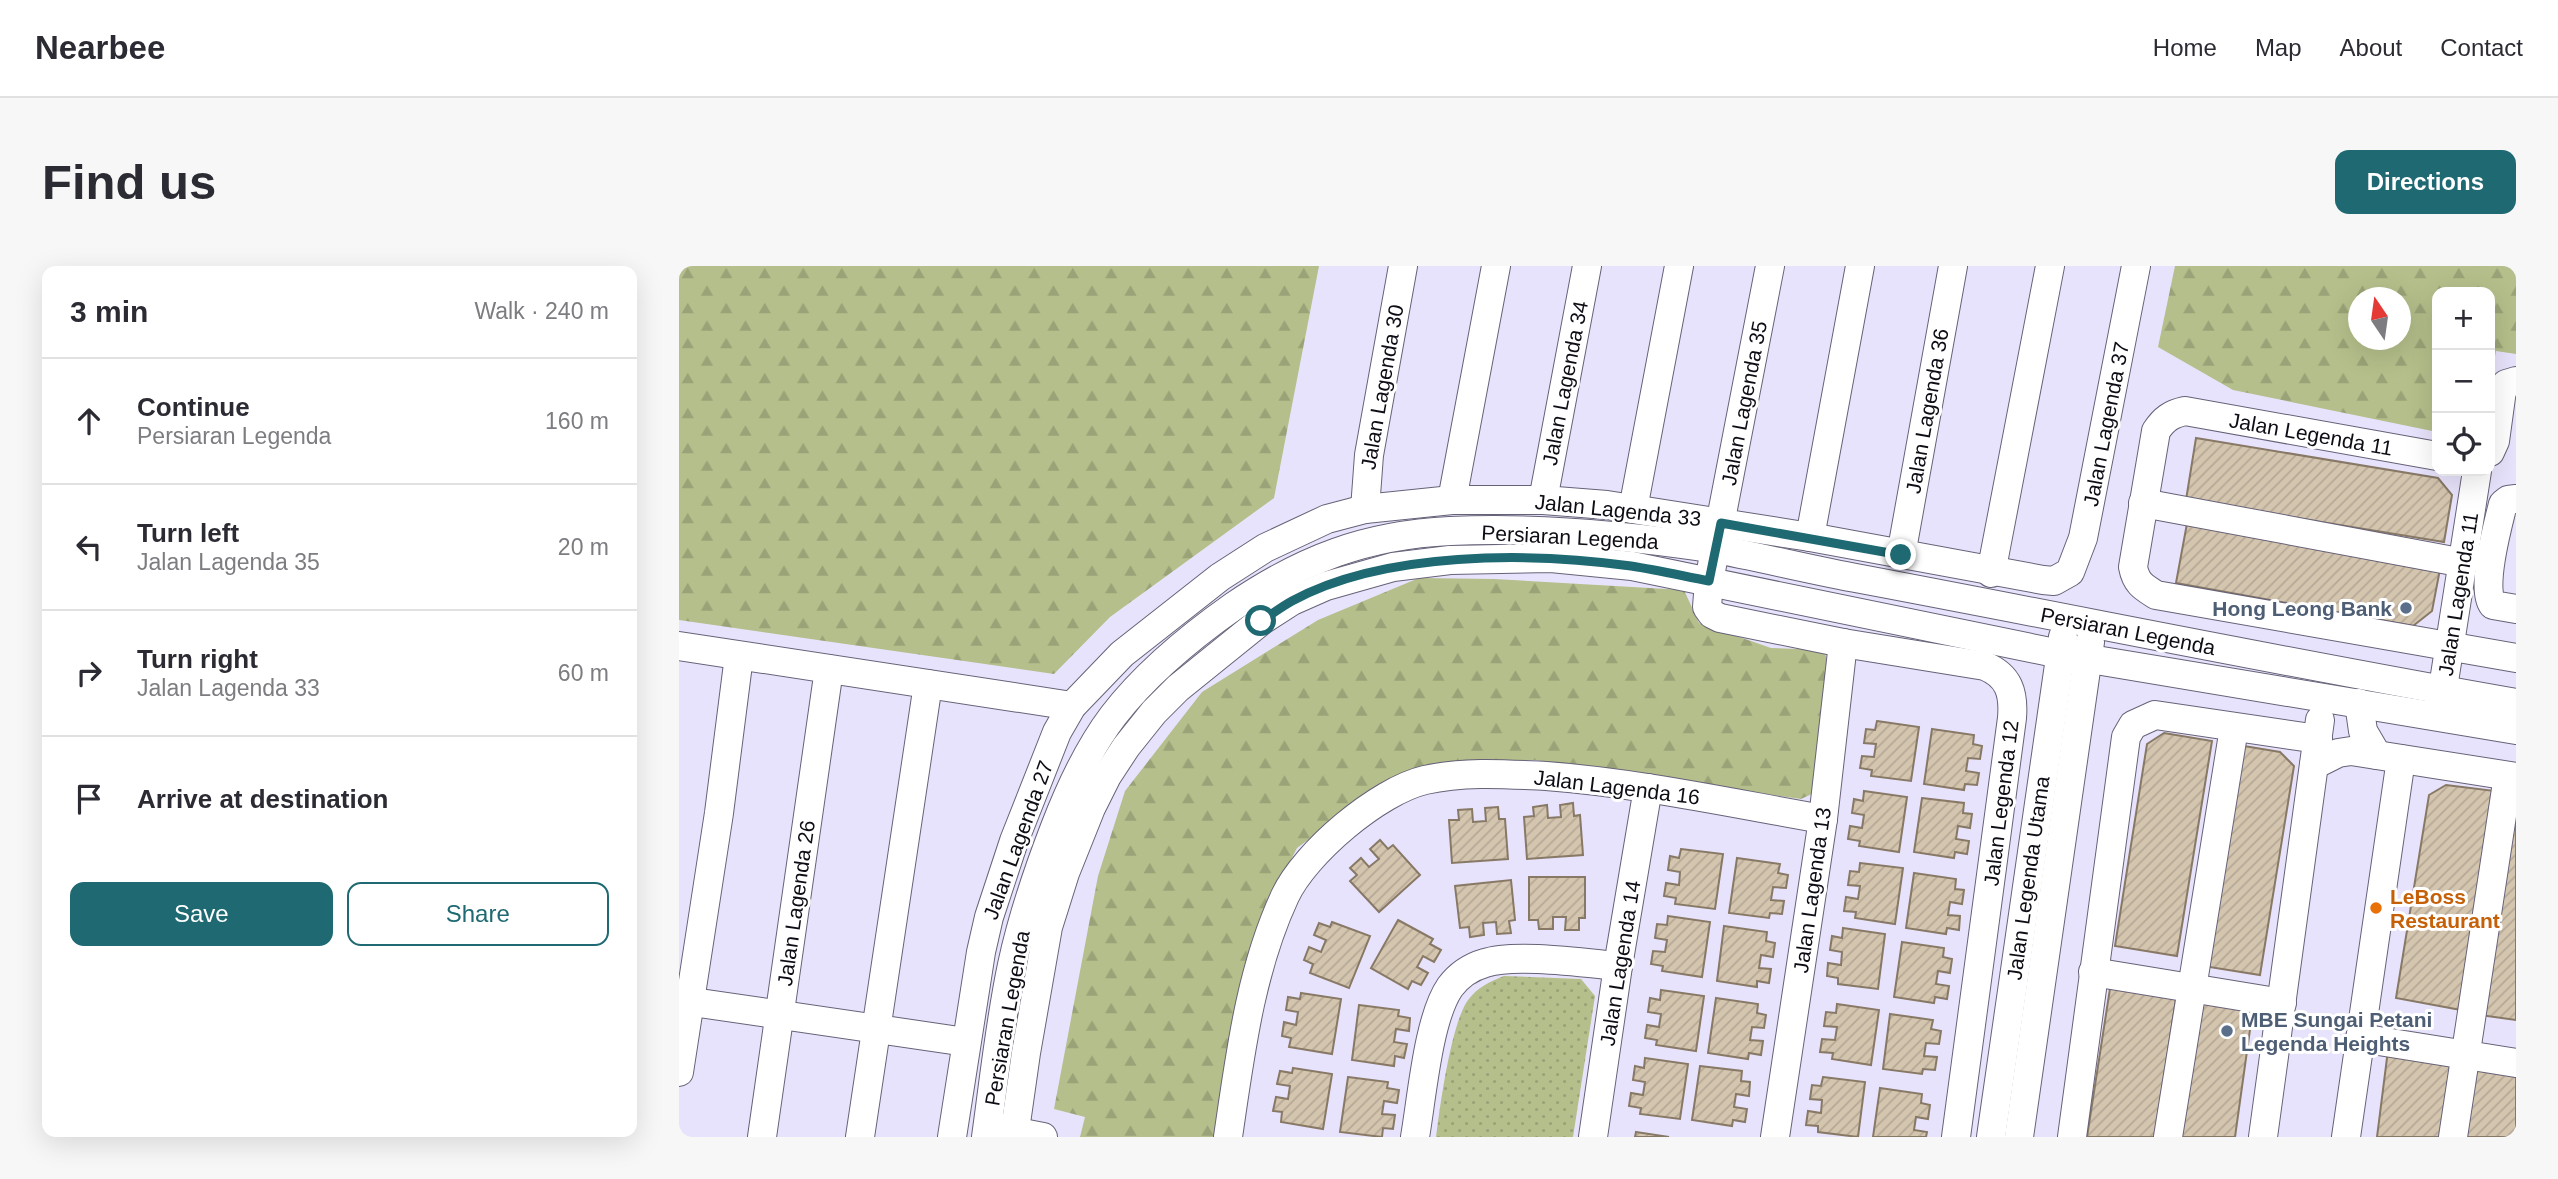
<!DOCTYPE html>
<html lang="en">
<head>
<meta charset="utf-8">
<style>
  :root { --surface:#fff; --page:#f7f7f7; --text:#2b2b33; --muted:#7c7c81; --line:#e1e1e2; --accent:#1e6972 }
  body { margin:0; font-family:Arial,sans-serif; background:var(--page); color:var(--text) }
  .controls { position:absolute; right:21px; top:21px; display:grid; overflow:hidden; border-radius:14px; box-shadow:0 7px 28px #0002 }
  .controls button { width:63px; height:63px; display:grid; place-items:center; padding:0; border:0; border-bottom:2px solid var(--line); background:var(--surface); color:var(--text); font:35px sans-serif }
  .compass { position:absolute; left:1669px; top:21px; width:63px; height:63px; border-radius:50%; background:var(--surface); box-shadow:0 7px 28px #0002; rotate:347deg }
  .stop { position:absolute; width:21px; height:21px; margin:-16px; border:5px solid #1e6972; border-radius:50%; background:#fff }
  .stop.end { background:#1e6972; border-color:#fff; box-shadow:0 2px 7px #0008 }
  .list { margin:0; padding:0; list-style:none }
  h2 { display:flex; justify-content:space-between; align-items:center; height:91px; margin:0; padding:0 28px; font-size:30px }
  h2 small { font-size:23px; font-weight:400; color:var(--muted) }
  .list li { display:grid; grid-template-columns:46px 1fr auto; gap:21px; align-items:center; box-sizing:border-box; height:126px; padding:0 28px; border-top:2px solid var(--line) }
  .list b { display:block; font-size:26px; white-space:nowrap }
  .list p { margin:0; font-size:23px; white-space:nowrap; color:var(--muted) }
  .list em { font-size:23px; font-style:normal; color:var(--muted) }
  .actions { display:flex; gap:14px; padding:21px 28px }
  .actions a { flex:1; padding:16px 0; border:2px solid var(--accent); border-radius:14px; text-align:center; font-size:24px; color:var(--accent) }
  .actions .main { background:var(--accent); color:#fff }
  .icon { flex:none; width:38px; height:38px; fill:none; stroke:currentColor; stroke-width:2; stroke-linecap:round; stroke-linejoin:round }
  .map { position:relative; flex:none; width:1837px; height:871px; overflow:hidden; border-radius:14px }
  header { display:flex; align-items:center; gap:42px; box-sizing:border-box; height:98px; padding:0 35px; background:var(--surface); border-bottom:2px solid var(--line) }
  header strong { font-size:33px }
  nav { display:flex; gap:38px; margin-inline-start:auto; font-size:24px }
  .intro { display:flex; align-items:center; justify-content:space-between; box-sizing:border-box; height:168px; padding:0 42px }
  h1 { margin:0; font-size:49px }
  .button { padding:18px 32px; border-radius:14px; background:var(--accent); color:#fff; font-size:24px; font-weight:700 }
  main { display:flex; gap:42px; padding:0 42px }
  aside { flex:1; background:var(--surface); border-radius:14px; box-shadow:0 7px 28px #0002 }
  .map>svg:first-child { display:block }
  .forest { fill:url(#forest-firs); fill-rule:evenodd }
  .park { fill:url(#park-dots) }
  .building { fill:url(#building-hatch); stroke:#877965; stroke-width:2 }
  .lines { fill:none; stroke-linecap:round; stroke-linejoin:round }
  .minor-casing { stroke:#676278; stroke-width:30 }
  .minor { stroke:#fff; stroke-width:28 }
  .route { stroke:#1e6972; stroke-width:9 }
  .service-dot { fill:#5c6f8a; stroke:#fff; stroke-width:2.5 }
  .food-dot { fill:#e8710a; stroke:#fff; stroke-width:2.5 }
  .labels { text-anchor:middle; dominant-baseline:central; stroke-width:6; stroke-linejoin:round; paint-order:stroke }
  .street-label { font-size:21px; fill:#0e0c14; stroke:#fff }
  .service-label { font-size:21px; font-weight:bold; fill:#4e5e75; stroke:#fff; text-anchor:end }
  .food-label { font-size:21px; font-weight:bold; fill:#c56008; stroke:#fff; text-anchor:start }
</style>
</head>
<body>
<header>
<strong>Nearbee</strong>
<nav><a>Home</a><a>Map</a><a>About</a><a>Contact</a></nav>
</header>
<div class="intro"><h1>Find us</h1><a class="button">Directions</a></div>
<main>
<aside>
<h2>3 min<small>Walk · 240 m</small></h2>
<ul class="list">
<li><svg class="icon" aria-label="ahead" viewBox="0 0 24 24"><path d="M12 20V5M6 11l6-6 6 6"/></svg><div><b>Continue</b><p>Persiaran Legenda</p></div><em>160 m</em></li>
<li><svg class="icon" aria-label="left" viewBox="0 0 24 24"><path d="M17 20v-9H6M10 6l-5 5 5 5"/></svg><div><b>Turn left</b><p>Jalan Lagenda 35</p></div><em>20 m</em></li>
<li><svg class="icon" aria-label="right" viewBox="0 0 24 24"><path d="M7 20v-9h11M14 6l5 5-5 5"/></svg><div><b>Turn right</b><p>Jalan Lagenda 33</p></div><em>60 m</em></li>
<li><svg class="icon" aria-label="arrive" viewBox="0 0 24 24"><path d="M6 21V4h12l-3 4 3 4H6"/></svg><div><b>Arrive at destination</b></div></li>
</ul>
<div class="actions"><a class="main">Save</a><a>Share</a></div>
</aside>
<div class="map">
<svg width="1837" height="871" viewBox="0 0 1837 871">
  <defs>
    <pattern id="forest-firs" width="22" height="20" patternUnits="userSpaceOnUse" patternTransform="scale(1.75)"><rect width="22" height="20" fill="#b4bf8b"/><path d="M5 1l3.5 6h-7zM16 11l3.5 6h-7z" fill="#9aa377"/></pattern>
    <pattern id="park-dots" width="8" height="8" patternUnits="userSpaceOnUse" patternTransform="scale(1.75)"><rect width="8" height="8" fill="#b4bf8b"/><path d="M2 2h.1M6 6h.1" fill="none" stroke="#9aa377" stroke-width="1.8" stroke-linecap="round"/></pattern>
    <pattern id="building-hatch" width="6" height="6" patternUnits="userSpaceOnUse" patternTransform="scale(1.75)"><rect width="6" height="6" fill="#d4c5af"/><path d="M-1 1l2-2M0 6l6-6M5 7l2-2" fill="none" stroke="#b5a896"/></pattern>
  </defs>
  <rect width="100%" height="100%" fill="#e8e3fc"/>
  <g class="forest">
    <polygon points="0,0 640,0 595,232 431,351 375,408 0,354"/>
    <path d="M 1496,0 L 1837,0 L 1837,88 L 1817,85 L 1811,117 L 1811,26 L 1758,26 L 1758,166 L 1554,124 L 1479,81 ZM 1680,32 L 1722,32 L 1722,74 L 1680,74 Z"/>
    <polygon points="740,312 815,313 1005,324 1020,357 1092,382 1145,384 1151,404 1135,527 1122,533 856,494 754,497 697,524 618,582 581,654 546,871 401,871 406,851 375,843 419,610 446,525 523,426 639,354"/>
  </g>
  <path class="park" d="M 825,710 L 902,713 L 916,730 L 894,871 L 757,871 C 761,839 772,758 789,734 C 799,721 810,716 825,710 Z"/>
  <g class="building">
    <polygon points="1517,172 1759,212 1773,229 1765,276 1507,234"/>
    <polygon points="1509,252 1762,298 1753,345 1734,360 1497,317"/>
    <polygon points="1198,455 1240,461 1232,515 1192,510 1193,504 1181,502 1183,490 1195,491 1197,478 1185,477 1187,463 1196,464"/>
    <polygon points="1253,463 1295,469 1294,478 1303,480 1301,493 1289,492 1287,505 1300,507 1298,519 1286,518 1285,524 1245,518"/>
    <polygon points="1485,467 1533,475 1498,690 1436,680 1468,478"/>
    <polygon points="1559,479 1601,486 1615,500 1581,709 1524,700"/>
    <polygon points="1767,519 1816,525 1782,744 1717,732 1750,529"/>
    <polygon points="1185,525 1228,531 1220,586 1180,580 1181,575 1169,573 1171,560 1183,562 1185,549 1173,547 1175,533 1184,535"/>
    <polygon points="1837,528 1837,754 1801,749"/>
    <polygon points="1243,532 1285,537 1284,547 1293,548 1291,562 1279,560 1277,573 1290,575 1288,588 1276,586 1275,592 1235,586"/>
    <polygon points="894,537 895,550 901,549 904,589 848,593 845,551 855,550 854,541 868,539 869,552 882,551 881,539"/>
    <polygon points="819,541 820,553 826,553 829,593 773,597 770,554 780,554 779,544 793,543 794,556 807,555 806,542"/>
    <polygon points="701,574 709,583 714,579 741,609 700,646 671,615 678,609 671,602 682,592 690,601 700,593 691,583"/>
    <polygon points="1002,583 1044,588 1036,643 996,638 997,632 985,630 987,617 1000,619 1001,606 989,604 991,590 1000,592"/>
    <polygon points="1058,592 1101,598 1099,607 1109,609 1107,622 1094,621 1092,634 1105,635 1103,648 1091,647 1090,652 1050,647"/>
    <polygon points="1181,597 1224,602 1216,658 1176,652 1177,646 1165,645 1167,631 1179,633 1181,620 1169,619 1171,605 1180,606"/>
    <polygon points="1235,607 1277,613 1276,623 1285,624 1283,638 1271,636 1269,649 1281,650 1280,664 1268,662 1267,668 1227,662"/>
    <polygon points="850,611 906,611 906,652 900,652 900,664 886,664 887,651 874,651 874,663 860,663 859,654 850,654"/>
    <polygon points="832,614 836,654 830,655 832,667 818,668 817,656 804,657 805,669 791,671 790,661 781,662 776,620"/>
    <polygon points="989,650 1031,656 1023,711 983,705 984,700 972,698 974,685 986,686 988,674 976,672 978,658 988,659"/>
    <polygon points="719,654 754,673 751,678 762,684 755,696 744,690 738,701 749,707 742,719 733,715 729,723 692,702"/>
    <polygon points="653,656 691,670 670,722 631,707 634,698 625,694 630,681 642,686 647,674 635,669 640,657 651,661"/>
    <polygon points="1045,660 1088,666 1087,675 1096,677 1094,691 1082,689 1080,702 1092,703 1090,717 1078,715 1078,721 1038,715"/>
    <polygon points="1164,662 1206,668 1199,723 1159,718 1159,712 1148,710 1149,697 1162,699 1163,686 1151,684 1153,670 1163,672"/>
    <polygon points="1223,676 1265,682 1264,691 1273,693 1271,707 1259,705 1257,718 1270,720 1268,733 1256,731 1255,737 1215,731"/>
    <polygon points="1432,716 1498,726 1476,871 1408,871"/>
    <polygon points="982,724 1025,730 1017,785 977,779 978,774 966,772 968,759 980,761 982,748 969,746 971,732 981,734"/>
    <polygon points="622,727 662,733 653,788 610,781 612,772 603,770 605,756 617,759 619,746 607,744 609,731 621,733"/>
    <polygon points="1513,727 1575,735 1556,871 1494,871"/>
    <polygon points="1037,732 1079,738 1078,747 1087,749 1085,762 1073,761 1071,774 1084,775 1082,789 1070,787 1069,793 1029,787"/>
    <polygon points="1158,738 1200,744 1192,799 1153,793 1154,787 1141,786 1143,773 1156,774 1158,761 1145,760 1147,746 1157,747"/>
    <polygon points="680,739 720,744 719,750 731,752 730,765 717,763 715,776 728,778 725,792 716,790 715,800 673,794"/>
    <polygon points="1211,748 1254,754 1252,763 1262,765 1260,778 1247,777 1245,790 1258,791 1256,804 1244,803 1243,808 1204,803"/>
    <polygon points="1709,784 1775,795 1765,871 1698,871"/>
    <polygon points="966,792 1009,798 1001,853 961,848 962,842 950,840 952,827 964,829 966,816 954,814 956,800 965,802"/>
    <polygon points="1792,796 1837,803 1837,871 1782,871"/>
    <polygon points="1021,800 1063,805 1062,815 1071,816 1070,830 1057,828 1055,841 1068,843 1066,856 1054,854 1053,860 1013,854"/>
    <polygon points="614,802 653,808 644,863 602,856 603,846 594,845 597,831 609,833 611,820 598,818 601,805 613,807"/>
    <polygon points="669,811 709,816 708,822 720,824 718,837 705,835 703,848 716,849 714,863 704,862 703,871 661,866"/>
    <polygon points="1144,811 1186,816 1179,871 1139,866 1139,860 1127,859 1129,845 1142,847 1143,834 1131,833 1133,819 1142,820"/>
    <polygon points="1201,822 1243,828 1242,837 1251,839 1249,853 1237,851 1235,864 1248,866 1247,871 1194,871"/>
    <polygon points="957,866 990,871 956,871"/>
  </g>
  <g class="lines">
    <defs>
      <g id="minor">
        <path d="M 1091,0 L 1030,315 L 1028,341 L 1033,348 L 1041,352 L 1164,377 L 1306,400 C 1330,410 1335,427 1333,452 L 1277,871"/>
        <polyline points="1811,186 1816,175 1823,124 1827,118 1837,115"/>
        <path d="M 1758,190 L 1506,145 C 1492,148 1485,153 1477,165 L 1454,301 C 1457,317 1464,321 1477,329 L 1837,392"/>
        <path d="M 1837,233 L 1829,234 L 1824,238 C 1819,258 1801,324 1814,339 L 1837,343"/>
        <polyline points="773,234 817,0"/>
        <polyline points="864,234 908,0"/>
        <polyline points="1464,237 1785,297"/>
        <polyline points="686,243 690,189 724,0"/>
        <polyline points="954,243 1000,0"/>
        <polyline points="1131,271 1181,0"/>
        <polyline points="1222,289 1274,0"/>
        <polyline points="1312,307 1371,0"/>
        <polyline points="0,380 393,440"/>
        <polyline points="1680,437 1684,465 1698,489"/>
        <polyline points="1761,441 1798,205"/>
        <polyline points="1635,499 1659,487 1672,485 1837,511"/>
        <polyline points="1414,706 1603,737"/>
        <polyline points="0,734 287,776"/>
        <polyline points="1681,772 1837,797"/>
        <polyline points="0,806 40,547 60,390"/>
        <polyline points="318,862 364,871"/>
        <polyline points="83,871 150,403"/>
        <polyline points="181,871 249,418"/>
        <polyline points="273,871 302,686 310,651 335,575 378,466 393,440 443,388 541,311 586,282 648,253 686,243 773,234 864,234 928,239 1131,271 1364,314 1375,315 1391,306 1404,272 1457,0"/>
        <path d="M 307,871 C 315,814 321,755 333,699 C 343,652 359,605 376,561 C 391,522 409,483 434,450 C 467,407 511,371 555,340 C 624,293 687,269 771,265 C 858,261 945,269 1031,282 C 1081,291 1132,304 1182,313 C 1400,354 1618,399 1837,437"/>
        <polyline points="335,871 347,787 369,661 386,607 412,542 428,510 447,481 475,446 499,422 582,355 613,335 647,320 714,301 771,294 872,292 953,300 1381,388 1837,464"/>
        <path d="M 549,871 C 561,790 571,705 606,630 C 626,587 699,525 746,514 C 784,505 827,508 867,510 C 960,517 1052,537 1144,553"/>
        <path d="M 736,871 C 743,831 749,753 771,721 C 780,709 792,701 806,697 C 835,687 906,697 939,700"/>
        <polyline points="914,871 939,700 969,522"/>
        <polyline points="1096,871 1144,553 1164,377"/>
        <polyline points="1312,871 1384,371"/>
        <polyline points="1340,871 1411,376"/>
        <polyline points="1393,871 1447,471 1454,459 1476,449 1639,473"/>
        <polyline points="1489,871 1555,462"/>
        <polyline points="1584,871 1641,454"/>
        <polyline points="1667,871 1722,493"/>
        <polyline points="1774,871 1829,510"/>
      </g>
    </defs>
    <use href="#minor" class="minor-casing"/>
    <use href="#minor" class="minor"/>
  </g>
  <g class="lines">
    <path class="route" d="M 582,355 C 592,349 602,341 613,335 C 705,285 850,286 952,300 C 978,304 1004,310 1030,315 L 1042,257 L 1222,289"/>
  </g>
  <g class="service-dot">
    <circle cx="1727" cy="342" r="7"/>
    <circle cx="1548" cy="765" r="7"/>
  </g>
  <circle class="food-dot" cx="1697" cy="642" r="7"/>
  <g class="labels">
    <g class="street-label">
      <text transform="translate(886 117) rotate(-79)">Jalan Lagenda 34</text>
      <text transform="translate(703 121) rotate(-80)">Jalan Lagenda 30</text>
      <text transform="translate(1065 137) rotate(-79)">Jalan Lagenda 35</text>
      <text transform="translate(1248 145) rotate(-80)">Jalan Lagenda 36</text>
      <text transform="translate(1427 158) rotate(-79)">Jalan Lagenda 37</text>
      <text transform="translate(1632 168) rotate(10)">Jalan Legenda 11</text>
      <text transform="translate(939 244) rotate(6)">Jalan Lagenda 33</text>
      <text transform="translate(891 271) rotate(3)">Persiaran Legenda</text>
      <text transform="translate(1779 328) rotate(-81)">Jalan Lagenda 11</text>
      <text transform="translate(1449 365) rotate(11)">Persiaran Legenda</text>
      <text transform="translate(938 521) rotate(7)">Jalan Lagenda 16</text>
      <text transform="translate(1322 537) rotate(-83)">Jalan Legenda 12</text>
      <text transform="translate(339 574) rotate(-70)">Jalan Lagenda 27</text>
      <text transform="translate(1349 612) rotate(-82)">Jalan Legenda Utama</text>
      <text transform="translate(1133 624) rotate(-82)">Jalan Lagenda 13</text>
      <text transform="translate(117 637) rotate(-82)">Jalan Lagenda 26</text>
      <text transform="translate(941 697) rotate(-81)">Jalan Lagenda 14</text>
      <text transform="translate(328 752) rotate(-80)">Persiaran Legenda</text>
    </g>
    <g class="service-label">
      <text x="1713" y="342">Hong Leong Bank</text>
      <text x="1562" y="753" text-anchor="start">MBE Sungai Petani<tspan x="1562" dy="24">Legenda Heights</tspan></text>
    </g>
    <g class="food-label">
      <text x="1711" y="630">LeBoss<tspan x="1711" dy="24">Restaurant</tspan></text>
    </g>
  </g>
</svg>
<div class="controls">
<button>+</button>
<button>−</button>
<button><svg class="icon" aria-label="locate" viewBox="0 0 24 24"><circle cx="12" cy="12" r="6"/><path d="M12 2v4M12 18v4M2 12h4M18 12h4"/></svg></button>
</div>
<svg class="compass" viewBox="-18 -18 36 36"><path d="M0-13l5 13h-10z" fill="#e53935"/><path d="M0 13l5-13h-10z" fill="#7c7c81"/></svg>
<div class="stop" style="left:582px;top:355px"></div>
<div class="stop end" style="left:1222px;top:289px"></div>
</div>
</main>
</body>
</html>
